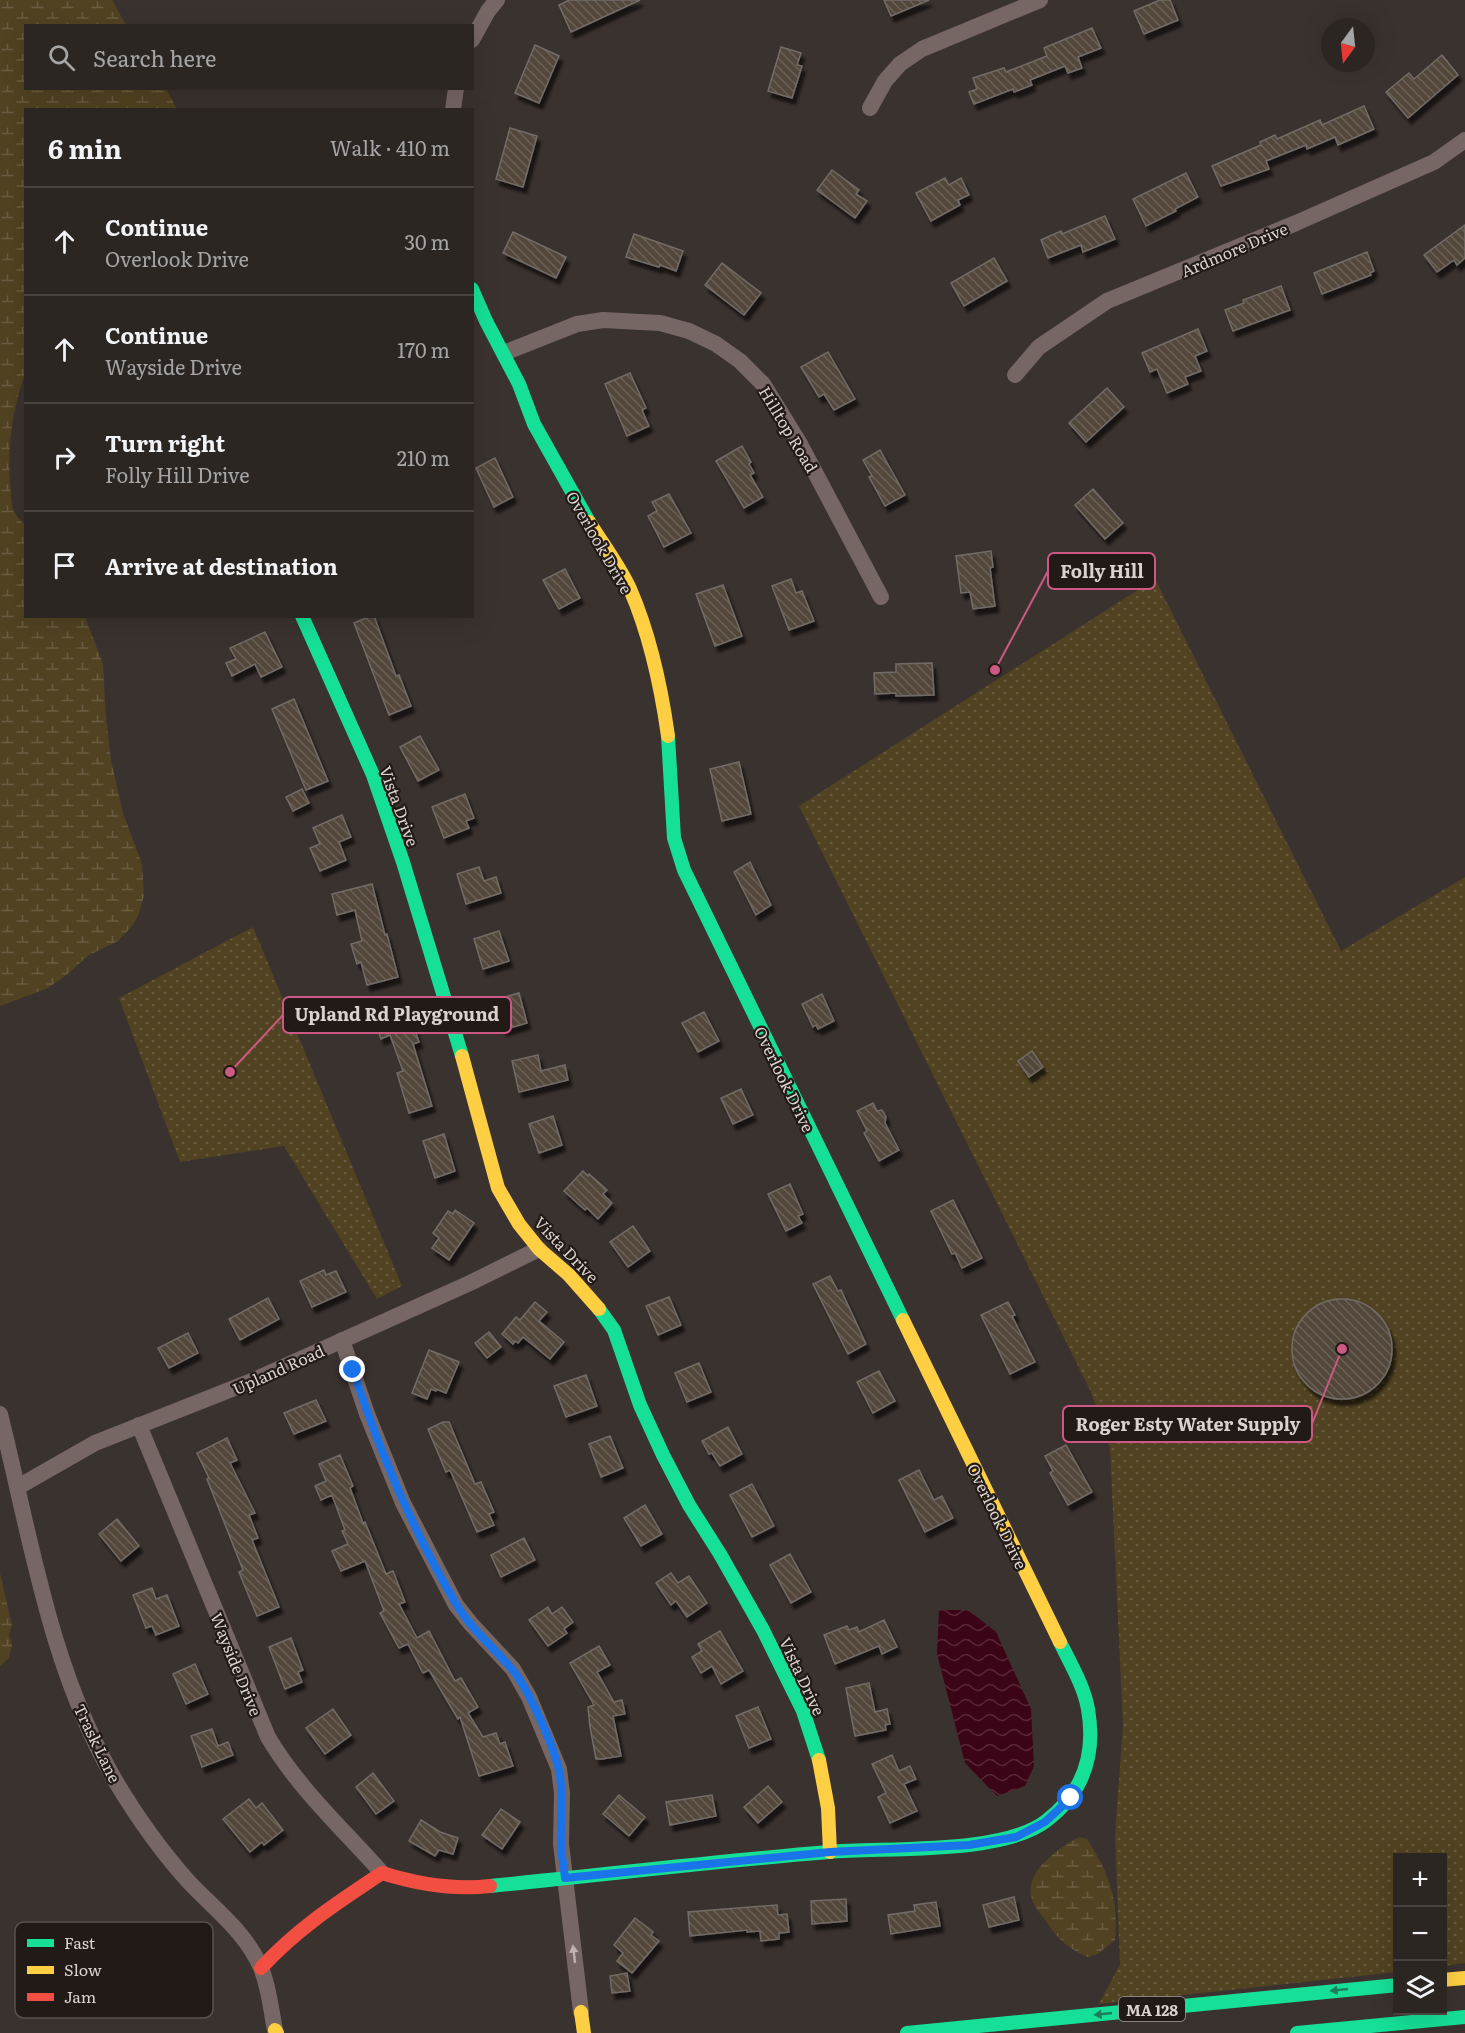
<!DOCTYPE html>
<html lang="en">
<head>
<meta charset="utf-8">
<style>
  :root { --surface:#2c2623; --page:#383230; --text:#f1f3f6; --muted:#a6a5a6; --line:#484341 }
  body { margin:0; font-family:Literata,serif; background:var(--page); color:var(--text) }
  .controls { position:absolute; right:18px; bottom:18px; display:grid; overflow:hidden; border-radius:0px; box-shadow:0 6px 24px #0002 }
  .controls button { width:54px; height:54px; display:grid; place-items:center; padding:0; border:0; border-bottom:2px solid var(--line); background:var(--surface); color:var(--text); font:30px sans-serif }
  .compass { position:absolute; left:1321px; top:18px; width:54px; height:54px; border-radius:50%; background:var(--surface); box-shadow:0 6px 24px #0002; rotate:195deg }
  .stop { position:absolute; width:18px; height:18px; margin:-14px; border:4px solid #1a73e8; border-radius:50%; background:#fff }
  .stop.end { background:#1a73e8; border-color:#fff; box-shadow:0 2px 6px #0008 }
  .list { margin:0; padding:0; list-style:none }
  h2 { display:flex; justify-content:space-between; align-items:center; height:78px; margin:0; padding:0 24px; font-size:26px }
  h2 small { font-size:20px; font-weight:400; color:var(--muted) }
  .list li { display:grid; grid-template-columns:39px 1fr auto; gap:18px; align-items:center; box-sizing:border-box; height:108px; padding:0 24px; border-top:2px solid var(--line) }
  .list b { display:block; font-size:22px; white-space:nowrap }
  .list p { margin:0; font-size:20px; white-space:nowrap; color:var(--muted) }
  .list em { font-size:20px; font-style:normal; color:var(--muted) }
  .icon { flex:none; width:33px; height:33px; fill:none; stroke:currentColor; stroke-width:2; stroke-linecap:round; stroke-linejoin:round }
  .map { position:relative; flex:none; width:1465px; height:2033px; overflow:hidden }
  .search { position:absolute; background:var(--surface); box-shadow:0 6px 24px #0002; left:24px; top:24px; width:450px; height:66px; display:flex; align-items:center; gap:15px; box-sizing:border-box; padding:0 21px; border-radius:0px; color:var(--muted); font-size:22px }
  .panel { position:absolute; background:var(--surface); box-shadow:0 6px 24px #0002; left:24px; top:108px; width:450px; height:510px; border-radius:0px }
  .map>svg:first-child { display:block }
  .wetland { fill:url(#wetland-marsh) }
  .park { fill:url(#park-dots) }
  .water { fill:url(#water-waves) }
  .building { fill:url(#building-back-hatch); stroke:#726c68; stroke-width:1.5; filter:url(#shadow) }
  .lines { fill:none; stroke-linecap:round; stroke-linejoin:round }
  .street { stroke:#766664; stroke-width:16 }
  .fast { stroke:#16e098; stroke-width:14 }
  .slow { stroke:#ffcf43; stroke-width:14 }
  .jam { stroke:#f24e42; stroke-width:14 }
  .oneway { fill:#bdb2ae }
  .oneway2 { fill:#1c7d58 }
  .route { stroke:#1a73e8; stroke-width:8 }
  .labels { text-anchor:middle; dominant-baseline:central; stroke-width:4.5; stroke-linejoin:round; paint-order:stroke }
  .shield { fill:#211a17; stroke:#a39b96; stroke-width:1.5 }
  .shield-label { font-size:15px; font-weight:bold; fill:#dbd2cd }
  .street-label { font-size:16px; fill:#dbd2cd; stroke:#211a17 }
  .key { fill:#211a17; stroke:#59514e; stroke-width:1.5 }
  .key-label { font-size:16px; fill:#dbd2cd }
  .leader { fill:none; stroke:#cb5983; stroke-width:2 }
  .callout-dot { fill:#cb5983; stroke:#211a17; stroke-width:2 }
  .callout { fill:#211a17; stroke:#cb5983; stroke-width:2 }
  .callout-label { font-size:18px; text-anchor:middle; font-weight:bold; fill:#dbd2cd }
</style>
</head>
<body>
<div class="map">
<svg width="1465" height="2033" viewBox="0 0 1465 2033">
  <defs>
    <pattern id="wetland-marsh" width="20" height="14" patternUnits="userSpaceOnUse" patternTransform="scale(1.5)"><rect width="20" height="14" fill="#514221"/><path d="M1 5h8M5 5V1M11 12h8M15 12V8" fill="none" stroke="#695c40"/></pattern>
    <pattern id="park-dots" width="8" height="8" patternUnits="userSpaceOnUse" patternTransform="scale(1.5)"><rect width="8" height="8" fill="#514221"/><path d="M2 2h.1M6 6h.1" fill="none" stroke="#695c40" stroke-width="1.8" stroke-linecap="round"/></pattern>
    <pattern id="water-waves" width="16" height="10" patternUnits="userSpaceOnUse" patternTransform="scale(1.5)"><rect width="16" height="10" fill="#3c0417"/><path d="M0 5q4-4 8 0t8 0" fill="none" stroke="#582838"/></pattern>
    <pattern id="building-back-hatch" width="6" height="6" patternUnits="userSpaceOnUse" patternTransform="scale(1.5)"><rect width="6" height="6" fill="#53463b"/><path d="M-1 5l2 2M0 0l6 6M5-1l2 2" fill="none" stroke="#6b6056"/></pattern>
    <filter id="shadow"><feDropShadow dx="3.5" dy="6" stdDeviation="1.5" flood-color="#0009"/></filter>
  </defs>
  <rect width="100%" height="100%" fill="#3a322f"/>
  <g class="wetland">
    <path d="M 0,0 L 112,0 L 126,25 L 26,26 L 26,88 L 166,89 L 177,109 L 26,110 L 26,371 C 13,408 7,443 10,482 C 11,490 11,499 12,506 C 14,514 20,520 25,525 L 26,616 L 85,617 L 103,664 L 106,717 L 111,760 L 123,813 L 142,864 L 144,896 L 138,916 L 132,926 L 118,941 L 89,955 L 64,977 L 46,989 L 0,1006 Z"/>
    <polygon points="0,1573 12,1625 9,1635 12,1645 9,1658 0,1666"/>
    <path d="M 1079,1837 L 1087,1839 C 1109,1873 1119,1899 1115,1940 L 1098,1954 L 1088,1957 C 1067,1948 1058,1939 1046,1921 C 1040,1913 1033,1906 1031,1896 C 1026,1870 1059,1848 1079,1837 Z"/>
  </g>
  <g class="park">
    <polygon points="1155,579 1341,951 1465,877 1465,1963 1443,1966 1442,1858 1398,1858 1397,1972 1099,2004 1120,1964 1115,1834 1123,1725 1110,1448 1091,1392 799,806"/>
    <polygon points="253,927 402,1286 377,1299 284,1146 180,1162 119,998"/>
  </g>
  <polygon class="water" points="939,1610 968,1610 996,1632 1031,1709 1034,1766 1025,1786 997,1796 965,1763 937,1654"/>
  <g class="building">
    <polygon points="569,0 640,0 571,32 559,5"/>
    <polygon points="884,0 929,0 891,16"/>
    <polygon points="1160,0 1170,0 1178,20 1144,34 1134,11"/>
    <polygon points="1092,28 1101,48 1078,57 1082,68 1068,73 1065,66 1030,80 1032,85 1014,92 1013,89 974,104 969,92 977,89 973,78 1004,68 1006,72 1047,56 1044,48"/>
    <polygon points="535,45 559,56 539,103 515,93"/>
    <polygon points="781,47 801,53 797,65 802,66 792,98 768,91"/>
    <polygon points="1442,55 1458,75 1408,118 1386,92 1409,73 1414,79"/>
    <polygon points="1364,106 1374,129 1338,145 1335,137 1307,149 1306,145 1266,161 1269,169 1221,186 1212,166 1261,145 1260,142 1275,135 1277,139 1320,120 1322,125"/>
    <polygon points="510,128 537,136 523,187 496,179"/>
    <polygon points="832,170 859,190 856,194 867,201 855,218 817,190"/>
    <polygon points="1186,173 1198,197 1175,209 1176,211 1146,226 1133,199"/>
    <polygon points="945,178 949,185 961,178 969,195 958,200 960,205 931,221 916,193"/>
    <polygon points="1105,216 1115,239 1083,252 1081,245 1048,258 1041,240 1061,231 1062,234"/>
    <polygon points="1465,225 1465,258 1457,265 1454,260 1437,272 1424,255"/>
    <polygon points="513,232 566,257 556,278 503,253"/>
    <polygon points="634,234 683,251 676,271 660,265 659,267 626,257"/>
    <polygon points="1367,252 1374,271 1370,273 1371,275 1322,294 1314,273"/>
    <polygon points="994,258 1007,281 964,306 951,283"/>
    <polygon points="722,263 761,293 744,315 705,285"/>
    <polygon points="1281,286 1290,310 1233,331 1225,310 1244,303 1243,300"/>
    <polygon points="1198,329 1207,351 1195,356 1201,371 1185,377 1188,384 1167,393 1157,369 1150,372 1142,353"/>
    <polygon points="828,352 855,399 834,410 824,394 819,397 801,367"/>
    <polygon points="630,373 646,408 642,410 649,426 627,436 605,384"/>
    <polygon points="1107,388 1124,407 1086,442 1069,423"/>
    <polygon points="742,446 751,462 749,464 754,473 750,475 763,497 744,508 716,461"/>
    <polygon points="880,450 905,495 885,506 869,477 872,476 863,460"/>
    <polygon points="495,458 513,497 494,507 476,468"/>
    <polygon points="1093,489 1123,523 1105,539 1075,505"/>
    <polygon points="669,494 691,533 664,547 648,516 657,511 652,502"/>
    <polygon points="991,551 993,567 990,568 995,606 973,609 970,592 961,593 956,556"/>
    <polygon points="565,569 580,598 559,609 543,580"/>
    <polygon points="791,579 796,593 802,591 814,621 789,630 772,586"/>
    <polygon points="723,585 742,636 715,646 696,594"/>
    <polygon points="371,616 374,616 396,676 399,675 411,706 389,715 354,623"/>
    <polygon points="265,632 282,667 261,677 255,664 232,676 226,663 236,659 230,648"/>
    <polygon points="932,663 934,695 896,696 896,693 875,694 874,673 896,672 896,664"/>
    <polygon points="294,699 328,781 306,790 272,709"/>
    <polygon points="420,736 439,770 418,781 400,747"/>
    <polygon points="739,762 751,814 722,821 710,769"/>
    <polygon points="302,789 309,803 293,811 286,797"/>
    <polygon points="465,794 474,818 466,821 469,828 444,838 432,807"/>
    <polygon points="342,815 351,837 339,842 346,860 320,871 310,848 320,844 313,828"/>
    <polygon points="750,862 771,905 756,915 734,872"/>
    <polygon points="479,867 484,881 496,877 501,893 466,904 457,874"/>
    <polygon points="372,884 385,935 387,934 398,977 367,985 361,962 357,964 351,944 362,941 355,910 337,915 332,894"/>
    <polygon points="499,931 509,961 483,969 474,939"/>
    <polygon points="519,993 527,1023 503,1030 494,1000"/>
    <polygon points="822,994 834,1021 818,1029 816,1025 813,1027 802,1004"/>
    <polygon points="409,1012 419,1042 413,1044 432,1106 409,1113 397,1073 403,1071 390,1035 381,1039 376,1024"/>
    <polygon points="704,1012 719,1041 698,1052 682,1023"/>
    <polygon points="1032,1051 1043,1067 1029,1077 1018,1061"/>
    <polygon points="538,1055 541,1071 565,1065 568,1080 519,1092 512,1061"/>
    <polygon points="741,1089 753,1115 733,1124 721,1098"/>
    <polygon points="873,1103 877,1111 882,1110 886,1117 885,1123 899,1150 879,1161 864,1133 867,1131 857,1111"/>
    <polygon points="553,1116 562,1145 539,1153 529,1124"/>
    <polygon points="444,1134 455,1171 435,1178 423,1141"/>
    <polygon points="583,1171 588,1176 589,1174 607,1190 603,1194 612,1203 598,1219 587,1208 585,1210 564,1191"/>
    <polygon points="790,1184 803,1214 798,1216 802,1223 786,1231 768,1194"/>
    <polygon points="953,1200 982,1258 962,1268 955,1253 952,1254 931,1211"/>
    <polygon points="455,1210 474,1223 449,1260 432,1248 439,1238 433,1233 448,1211 453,1214"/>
    <polygon points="633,1226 650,1251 628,1267 610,1242"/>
    <polygon points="324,1270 326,1275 336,1271 346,1292 312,1307 300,1281"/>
    <polygon points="830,1276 838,1291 841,1290 866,1344 848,1354 813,1284"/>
    <polygon points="669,1297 681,1325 658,1335 646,1306"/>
    <polygon points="268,1298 279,1319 240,1340 229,1319"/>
    <circle cx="1342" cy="1349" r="50"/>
    <polygon points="535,1302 547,1312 539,1321 564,1342 550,1359 523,1337 518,1343 515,1341 513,1344 502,1334 516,1317 520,1320"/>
    <polygon points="1008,1302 1015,1315 1012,1316 1035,1362 1010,1374 981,1315"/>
    <polygon points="489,1332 501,1347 487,1358 475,1343"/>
    <polygon points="188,1333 198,1353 169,1368 158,1348"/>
    <polygon points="429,1350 459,1362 446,1393 436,1389 436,1391 431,1389 427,1399 412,1393"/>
    <polygon points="699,1363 711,1392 687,1402 675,1373"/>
    <polygon points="879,1371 895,1401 873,1413 857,1382"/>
    <polygon points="586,1375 597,1406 566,1417 554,1386"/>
    <polygon points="316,1400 326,1421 294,1434 284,1413"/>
    <polygon points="443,1422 449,1422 475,1484 481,1482 494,1512 489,1514 494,1525 477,1532 450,1470 446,1472 428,1429"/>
    <polygon points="728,1427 742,1454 720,1466 712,1453 709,1454 702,1441"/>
    <polygon points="610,1436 623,1468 601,1477 589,1444"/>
    <polygon points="227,1438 237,1460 230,1463 255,1513 249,1515 258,1538 252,1540 279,1607 257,1616 239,1572 243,1570 207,1479 209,1478 197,1453"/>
    <polygon points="1066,1445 1092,1492 1068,1505 1050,1473 1053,1471 1045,1456"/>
    <polygon points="340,1455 353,1486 350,1488 363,1523 365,1522 386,1574 393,1571 405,1602 399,1604 417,1638 429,1631 455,1681 461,1678 478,1707 468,1713 483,1737 496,1733 500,1744 505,1742 513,1766 479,1776 460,1717 458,1719 429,1670 423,1673 408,1644 399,1648 380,1613 384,1611 365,1561 341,1571 332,1551 348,1544 342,1531 345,1530 332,1495 321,1500 315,1486 326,1481 319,1464"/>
    <polygon points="919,1470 934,1500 942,1496 953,1518 925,1532 899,1480"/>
    <polygon points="752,1484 774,1526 752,1537 730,1495"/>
    <polygon points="645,1505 662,1534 641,1546 624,1518"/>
    <polygon points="117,1519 139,1546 121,1561 99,1534"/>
    <polygon points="524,1538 535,1560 501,1577 491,1555"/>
    <polygon points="790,1554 811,1592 791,1603 770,1565"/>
    <polygon points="671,1573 678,1583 689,1576 707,1603 687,1617 676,1601 671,1605 656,1583"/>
    <polygon points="152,1588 156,1599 167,1595 179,1626 156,1635 152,1626 146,1628 133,1595"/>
    <polygon points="548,1607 552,1614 562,1607 573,1622 564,1629 567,1633 548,1646 529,1620"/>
    <polygon points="884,1620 897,1647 882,1654 879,1646 835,1664 824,1635 847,1626 849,1630 857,1627 859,1632"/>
    <polygon points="720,1631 743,1671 721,1684 712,1666 701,1673 692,1657 702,1651 698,1644"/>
    <polygon points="291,1638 303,1670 298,1672 302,1682 285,1689 269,1647"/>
    <polygon points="599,1646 610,1665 597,1672 614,1702 622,1700 625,1714 613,1716 621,1756 602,1759 596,1759 590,1727 588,1707 594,1705 570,1663"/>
    <polygon points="195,1664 208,1694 186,1704 173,1674"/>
    <polygon points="869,1683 875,1712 887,1709 890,1724 885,1725 886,1730 855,1736 846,1688"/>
    <polygon points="758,1707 771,1739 749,1748 736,1716"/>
    <polygon points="333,1709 351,1735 325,1754 306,1728"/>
    <polygon points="212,1729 218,1746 228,1742 233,1755 202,1767 191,1736"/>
    <polygon points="892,1755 899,1771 910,1766 916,1779 904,1784 917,1811 890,1823 878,1797 886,1793 872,1764"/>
    <polygon points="373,1773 394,1801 376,1814 356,1787"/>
    <polygon points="768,1786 782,1802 758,1823 744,1807"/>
    <polygon points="619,1795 645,1817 629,1836 603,1814"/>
    <polygon points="712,1795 716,1816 670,1825 666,1802"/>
    <polygon points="249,1799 256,1808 262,1803 283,1830 264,1845 262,1842 250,1852 223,1819"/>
    <polygon points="501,1809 520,1822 502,1849 482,1835"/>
    <polygon points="421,1820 440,1832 458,1838 453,1854 439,1850 435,1856 409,1841"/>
    <polygon points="1014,1897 1019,1920 989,1927 983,1905"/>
    <polygon points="846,1899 847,1921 812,1924 811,1901"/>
    <polygon points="936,1902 940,1926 891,1934 888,1915 915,1911 914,1905"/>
    <polygon points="777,1905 778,1915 787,1914 789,1932 779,1933 779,1939 761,1941 760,1931 747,1932 747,1930 690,1936 688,1912"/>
    <polygon points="635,1918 653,1932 651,1935 659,1941 632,1973 617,1961 623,1953 614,1945"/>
    <polygon points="627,1973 630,1991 612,1993 610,1976"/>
  </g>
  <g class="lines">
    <g class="street">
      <polyline points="472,40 488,11 497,0"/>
      <polyline points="870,108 885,81 900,64 922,49 1040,0"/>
      <polyline points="453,110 456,88"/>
      <polyline points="504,353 577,324 603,320 660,323 689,331 716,344 740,361 763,384 800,444 881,597"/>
      <polyline points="1015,375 1039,347 1107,301 1296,223 1434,162 1465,140"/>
      <polyline points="342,1340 367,1414 403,1503 456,1605 471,1624 513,1669 529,1697 559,1769 562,1793 561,1844 581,2012"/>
      <path d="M 0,1414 C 31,1539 50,1669 116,1782 C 137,1817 161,1851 188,1881 C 214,1909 246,1932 261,1968 C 269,1987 271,2010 275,2030"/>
      <path d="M 139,1425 L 268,1737 C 298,1788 343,1829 382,1873"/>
      <polyline points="18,1487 95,1443 252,1381 470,1283 539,1249"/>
    </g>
    <g class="fast">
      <polyline points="472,289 486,321 519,384 534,424 589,522"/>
      <polyline points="302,616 373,775 403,862 462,1056"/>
      <polyline points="668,736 674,838 684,870 903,1320"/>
      <polyline points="599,1309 614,1330 640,1405 663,1455 689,1505 720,1554 763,1630 803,1711 819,1760"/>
      <path d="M 490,1886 C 603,1875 716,1861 829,1852 C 886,1847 1002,1855 1046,1821 C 1083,1793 1096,1755 1088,1709 C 1084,1686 1070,1663 1060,1642"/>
      <polyline points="907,2033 1398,1985"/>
      <polyline points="1297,2033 1465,2017"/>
    </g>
    <g class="slow">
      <path d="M 589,522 C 602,543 619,565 630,589 C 650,635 661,686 668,736"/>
      <polyline points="462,1056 498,1188 519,1224 539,1249 569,1275 599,1309"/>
      <polyline points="903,1320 1060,1642"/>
      <polyline points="819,1760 828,1808 830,1852"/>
      <polyline points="1442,1980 1465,1978"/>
      <polyline points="581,2012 584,2033"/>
      <polyline points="275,2030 277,2033"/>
    </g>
    <path class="jam" d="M 261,1968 C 298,1928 337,1903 382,1873 C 417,1884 453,1890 490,1886"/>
  </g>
  <defs><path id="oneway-solid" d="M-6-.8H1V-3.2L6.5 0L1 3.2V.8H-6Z" transform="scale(1.5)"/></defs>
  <use class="oneway" href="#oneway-solid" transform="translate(574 1954) rotate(-97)"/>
  <g class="oneway2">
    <use href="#oneway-solid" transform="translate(1339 1990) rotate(174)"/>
    <use href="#oneway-solid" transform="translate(1103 2014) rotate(174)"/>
  </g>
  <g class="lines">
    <path class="route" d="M 353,1370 C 379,1450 412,1529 455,1602 C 469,1627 492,1646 511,1668 C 528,1687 553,1745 559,1770 C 564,1794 560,1818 561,1842 C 561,1854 564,1867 565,1878 L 830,1852 L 969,1845 L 1016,1837 L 1045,1822 L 1071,1798"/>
  </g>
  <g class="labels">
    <rect class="shield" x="1119" y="1997" width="66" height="24" rx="4.5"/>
    <g class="shield-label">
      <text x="1152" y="2009">MA 128</text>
    </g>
    <g class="street-label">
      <text transform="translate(1234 249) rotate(-23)">Ardmore Drive</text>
      <text transform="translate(789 429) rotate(59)">Hilltop Road</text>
      <text transform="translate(600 542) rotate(60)">Overlook Drive</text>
      <text transform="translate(400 806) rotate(70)">Vista Drive</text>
      <text transform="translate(785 1079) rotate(64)">Overlook Drive</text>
      <text transform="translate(567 1249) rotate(46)">Vista Drive</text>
      <text transform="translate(278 1369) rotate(-24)">Upland Road</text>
      <text transform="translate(998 1516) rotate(64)">Overlook Drive</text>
      <text transform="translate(237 1664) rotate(68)">Wayside Drive</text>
      <text transform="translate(803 1676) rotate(65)">Vista Drive</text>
      <text transform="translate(98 1743) rotate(64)">Trask Lane</text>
    </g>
  </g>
  <rect x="15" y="1922" width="198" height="96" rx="9" class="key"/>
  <rect x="27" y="1939" width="27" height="8" fill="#16e098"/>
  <rect x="27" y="1966" width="27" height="8" fill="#ffcf43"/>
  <rect x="27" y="1993" width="27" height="8" fill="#f24e42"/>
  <g class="key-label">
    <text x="64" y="1949">Fast</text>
    <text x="64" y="1976">Slow</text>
    <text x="64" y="2003">Jam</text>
  </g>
  <path class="leader" d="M995 670L1048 571M230 1072L283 1015M1342 1349L1312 1424"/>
  <g class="callout-dot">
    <circle cx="995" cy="670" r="6"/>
    <circle cx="230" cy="1072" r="6"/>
    <circle cx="1342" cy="1349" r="6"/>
  </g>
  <g class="callout">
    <rect x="1048" y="553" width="107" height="36" rx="6"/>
    <rect x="283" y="997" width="228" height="36" rx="6"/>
    <rect x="1063" y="1406" width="249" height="36" rx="6"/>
  </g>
  <g class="callout-label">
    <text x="1102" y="578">Folly Hill</text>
    <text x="397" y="1021">Upland Rd Playground</text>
    <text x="1188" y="1431">Roger Esty Water Supply</text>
  </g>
</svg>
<div class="controls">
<button>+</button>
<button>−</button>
<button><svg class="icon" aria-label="layers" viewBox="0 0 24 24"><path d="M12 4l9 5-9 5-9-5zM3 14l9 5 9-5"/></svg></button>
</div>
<svg class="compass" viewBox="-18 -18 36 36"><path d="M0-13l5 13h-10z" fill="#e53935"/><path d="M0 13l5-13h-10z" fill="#a6a5a6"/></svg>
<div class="stop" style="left:1071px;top:1798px"></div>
<div class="stop end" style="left:353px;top:1370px"></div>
<div class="search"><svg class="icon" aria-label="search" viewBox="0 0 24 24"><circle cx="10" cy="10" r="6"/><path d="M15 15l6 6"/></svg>Search here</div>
<section class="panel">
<h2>6 min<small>Walk · 410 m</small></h2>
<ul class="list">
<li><svg class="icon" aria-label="ahead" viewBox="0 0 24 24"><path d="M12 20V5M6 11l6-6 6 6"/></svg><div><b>Continue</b><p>Overlook Drive</p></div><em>30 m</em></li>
<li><svg class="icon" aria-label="ahead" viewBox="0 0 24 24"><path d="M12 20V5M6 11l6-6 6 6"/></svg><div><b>Continue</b><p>Wayside Drive</p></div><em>170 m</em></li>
<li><svg class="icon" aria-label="right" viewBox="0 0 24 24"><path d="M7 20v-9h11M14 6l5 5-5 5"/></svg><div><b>Turn right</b><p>Folly Hill Drive</p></div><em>210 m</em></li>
<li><svg class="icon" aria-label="arrive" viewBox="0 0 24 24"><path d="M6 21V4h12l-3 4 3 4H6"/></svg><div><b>Arrive at destination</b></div></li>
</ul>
</section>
</div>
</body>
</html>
